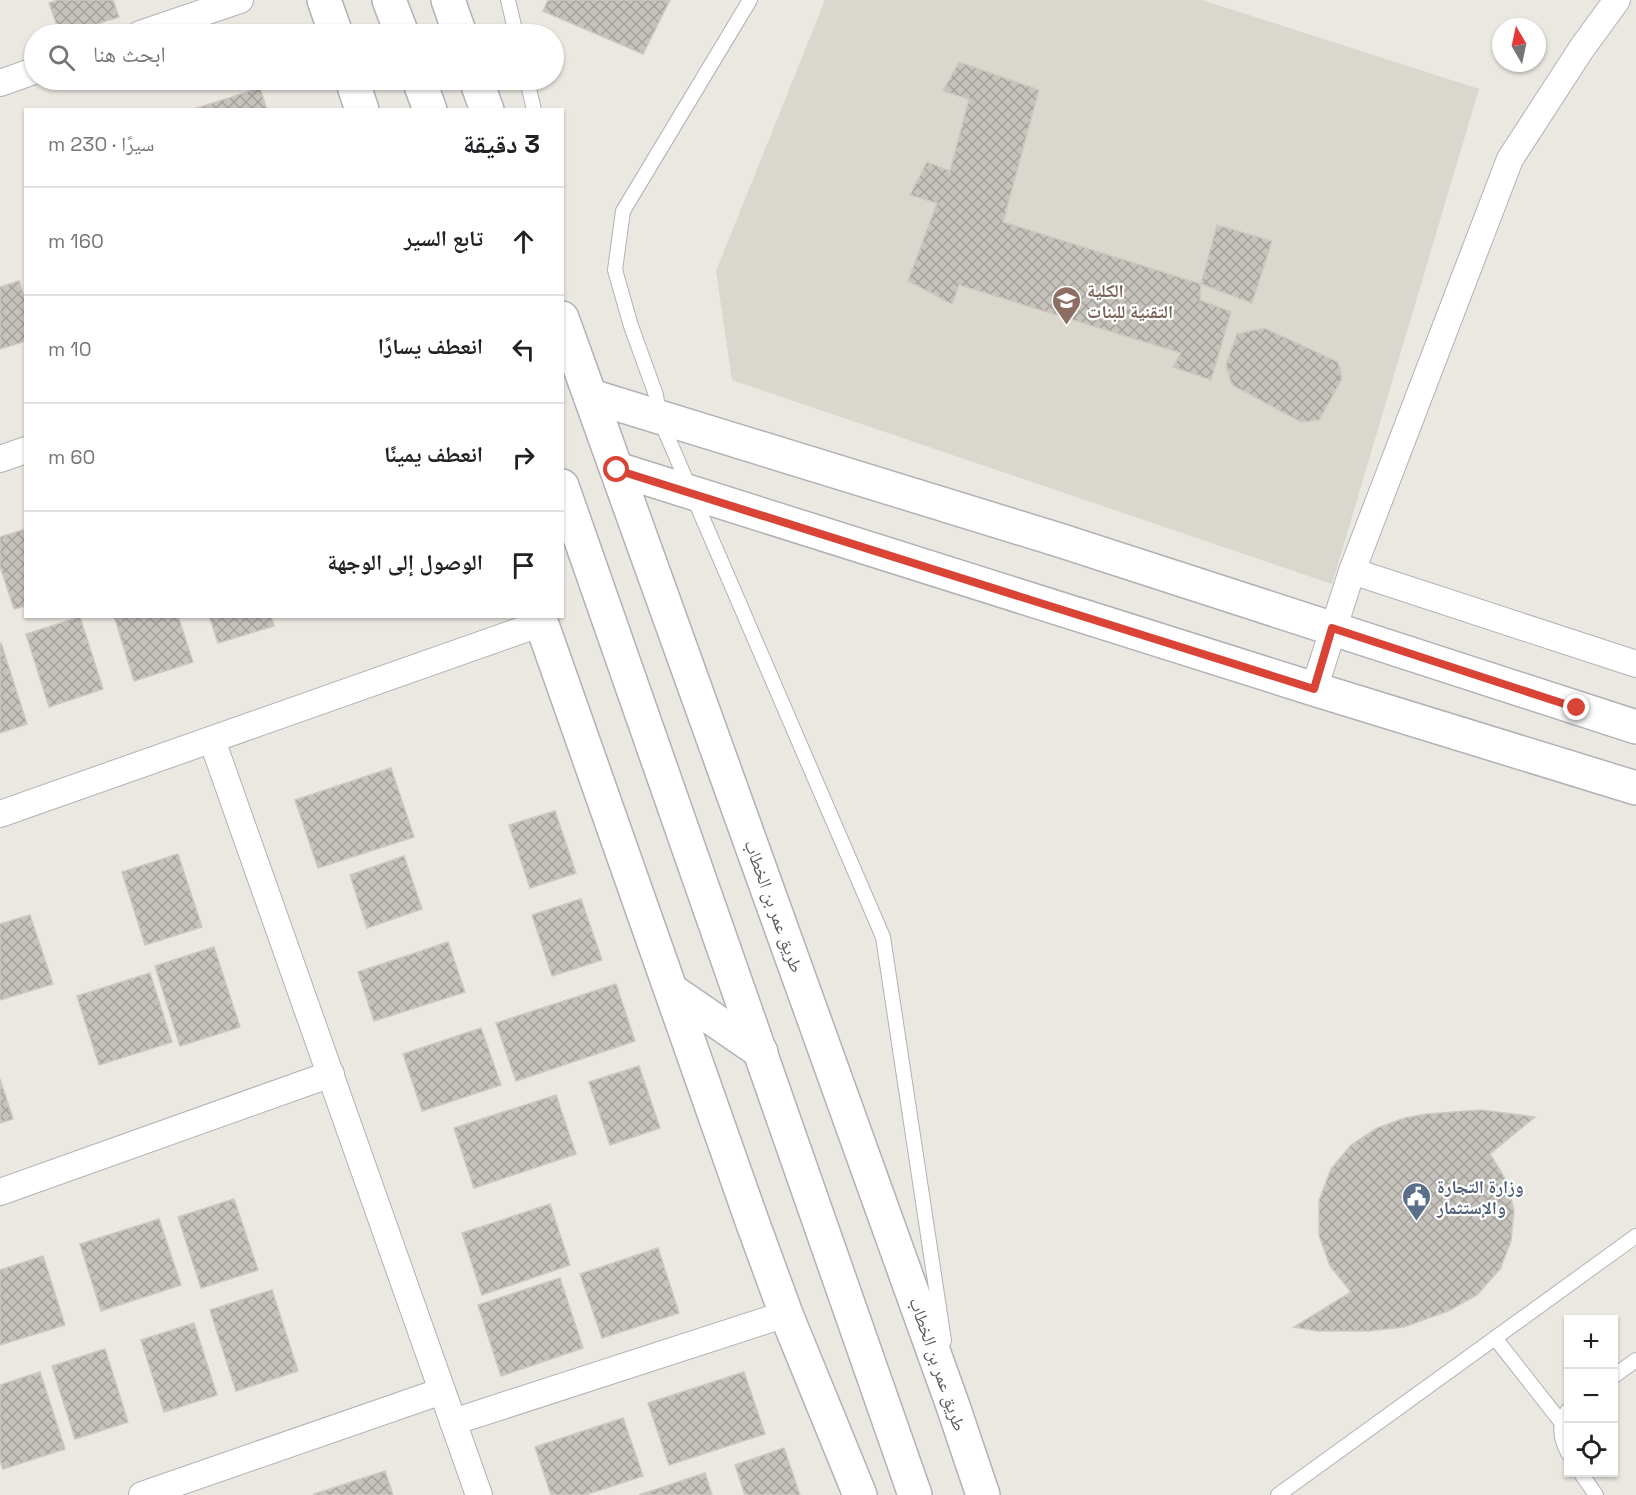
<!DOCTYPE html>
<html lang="ar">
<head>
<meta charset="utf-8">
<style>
  :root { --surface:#fff; --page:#f6f6f6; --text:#202124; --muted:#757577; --line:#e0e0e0 }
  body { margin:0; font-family:"Space Grotesk","Noto Naskh Arabic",sans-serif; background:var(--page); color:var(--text); direction:rtl }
  .controls { position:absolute; right:18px; bottom:18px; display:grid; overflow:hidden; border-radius:0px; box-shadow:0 2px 4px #0004 }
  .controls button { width:54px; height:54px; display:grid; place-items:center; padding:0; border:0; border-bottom:2px solid var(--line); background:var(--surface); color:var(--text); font:30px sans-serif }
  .compass { position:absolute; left:1492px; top:18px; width:54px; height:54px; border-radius:50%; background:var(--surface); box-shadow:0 2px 4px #0004; rotate:351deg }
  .stop { position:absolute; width:18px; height:18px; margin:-14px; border:4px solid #d94436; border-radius:50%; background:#fff }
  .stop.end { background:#d94436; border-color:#fff; box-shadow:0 2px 6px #0008 }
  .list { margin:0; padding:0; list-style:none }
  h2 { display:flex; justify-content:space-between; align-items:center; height:78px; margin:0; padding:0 24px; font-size:26px }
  h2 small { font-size:20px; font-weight:400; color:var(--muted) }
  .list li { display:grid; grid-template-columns:39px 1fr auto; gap:18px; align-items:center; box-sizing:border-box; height:108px; padding:0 24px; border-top:2px solid var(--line) }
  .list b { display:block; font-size:22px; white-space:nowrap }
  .list em { font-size:20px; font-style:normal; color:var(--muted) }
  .icon { flex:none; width:33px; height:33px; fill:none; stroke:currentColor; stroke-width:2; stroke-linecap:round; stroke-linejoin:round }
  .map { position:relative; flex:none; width:1636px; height:1495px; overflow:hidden; direction:ltr }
  .search { position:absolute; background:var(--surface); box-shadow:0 2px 4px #0004; left:24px; top:24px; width:540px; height:66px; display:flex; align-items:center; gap:15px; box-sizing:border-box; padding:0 21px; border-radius:33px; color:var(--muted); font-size:22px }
  .panel { position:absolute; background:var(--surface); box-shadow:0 2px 4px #0004; left:24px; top:108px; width:540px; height:510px; border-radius:0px; direction:rtl }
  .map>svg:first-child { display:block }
  .education { fill:#dad7ce }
  .building { fill:url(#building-cross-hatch); stroke:#cec9bf; stroke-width:1.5 }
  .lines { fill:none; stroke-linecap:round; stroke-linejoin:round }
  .service-casing { stroke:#b0b2b6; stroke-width:16 }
  .minor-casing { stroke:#b0b2b6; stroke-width:28 }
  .tertiary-casing { stroke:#b0b2b6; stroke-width:36 }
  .secondary-casing { stroke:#afb2b6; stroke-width:36 }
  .service { stroke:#fff; stroke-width:14 }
  .minor { stroke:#fff; stroke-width:26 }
  .tertiary { stroke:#fff; stroke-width:33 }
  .secondary { stroke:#fff; stroke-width:33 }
  .route { stroke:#d94436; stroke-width:8 }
  .labels { text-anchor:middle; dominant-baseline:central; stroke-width:4.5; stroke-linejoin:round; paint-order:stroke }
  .education-label { font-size:18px; font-weight:bold; fill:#785e54; stroke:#fff; text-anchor:start }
  .street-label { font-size:18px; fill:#585b5f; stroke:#fff }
  .service-label { font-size:18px; font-weight:bold; fill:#4e5e75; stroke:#fff; text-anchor:start }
</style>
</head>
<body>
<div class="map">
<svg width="1636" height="1495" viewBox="0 0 1636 1495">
  <defs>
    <pattern id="building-cross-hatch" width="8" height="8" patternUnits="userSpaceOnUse" patternTransform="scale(1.5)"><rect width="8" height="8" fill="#c6c2bc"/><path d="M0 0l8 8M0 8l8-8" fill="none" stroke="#a4a19c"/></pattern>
  </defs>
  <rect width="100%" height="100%" fill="#eae8e0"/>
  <polygon class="education" points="825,0 1202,0 1479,89 1332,584 732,380 716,271"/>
  <g class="building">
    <polygon points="58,0 113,0 119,17 65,34 60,34 49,3"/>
    <polygon points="548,0 670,0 643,54 543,11"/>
    <polygon points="959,62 1039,90 1003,222 1201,284 1200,300 1231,312 1211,380 1173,367 1181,353 959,285 952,304 908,281 937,203 910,195 927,162 950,171 969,99 943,91"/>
    <polygon points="260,88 267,110 191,110"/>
    <polygon points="1217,225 1272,241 1252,303 1201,284"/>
    <polygon points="19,281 26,302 26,341 0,349 0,287"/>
    <polygon points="1264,328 1338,362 1342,379 1319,420 1301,422 1232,385 1226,365 1237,334"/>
    <polygon points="26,529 26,606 14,609 0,566 0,537"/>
    <polygon points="114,616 178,616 193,662 134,681"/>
    <polygon points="209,616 271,616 274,626 218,643"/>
    <polygon points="80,617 103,689 49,707 26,634"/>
    <polygon points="1,643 27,724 0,733 0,644"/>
    <polygon points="391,768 414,837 318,868 295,800"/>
    <polygon points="555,811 576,873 530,888 509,825"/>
    <polygon points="178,854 202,927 145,945 122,872"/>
    <polygon points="404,856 422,909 367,928 350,875"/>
    <polygon points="581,899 602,960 552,976 532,915"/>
    <polygon points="30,915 53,984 0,1000 0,924"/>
    <polygon points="448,942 465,992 374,1021 358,972"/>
    <polygon points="214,947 240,1027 180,1046 155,966"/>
    <polygon points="150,973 172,1042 99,1065 77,996"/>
    <polygon points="616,984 635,1041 516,1081 496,1023"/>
    <polygon points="481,1028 501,1085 422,1111 403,1054"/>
    <polygon points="639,1066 660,1128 610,1145 589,1082"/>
    <polygon points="0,1079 13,1119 0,1123"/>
    <polygon points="556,1095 576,1154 474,1188 454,1128"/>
    <polygon points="1481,1110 1535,1117 1490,1154 1506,1180 1514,1210 1511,1241 1500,1269 1477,1295 1448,1311 1404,1327 1369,1331 1317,1331 1294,1327 1351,1292 1330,1266 1319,1235 1319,1201 1331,1169 1351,1145 1377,1128 1405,1118 1427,1114"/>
    <polygon points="234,1199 258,1270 201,1288 178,1217"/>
    <polygon points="550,1204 570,1265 482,1295 462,1233"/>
    <polygon points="159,1219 181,1285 101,1311 80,1244"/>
    <polygon points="658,1248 679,1313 602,1338 580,1274"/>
    <polygon points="43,1256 65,1325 0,1345 0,1270"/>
    <polygon points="560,1278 583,1348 501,1376 478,1305"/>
    <polygon points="272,1290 298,1371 236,1391 210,1310"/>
    <polygon points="194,1323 217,1395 164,1412 141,1340"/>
    <polygon points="105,1349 128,1422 75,1439 52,1366"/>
    <polygon points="40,1372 65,1449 3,1469 0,1460 0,1385"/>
    <polygon points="744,1372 765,1434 669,1465 648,1403"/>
    <polygon points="623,1418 643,1476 585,1495 551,1495 535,1447"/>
    <polygon points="784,1448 800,1495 745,1495 735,1465"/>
    <polygon points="385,1471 393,1495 315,1495 314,1494"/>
    <polygon points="705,1473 712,1495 639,1495"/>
  </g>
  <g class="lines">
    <defs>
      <g id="service">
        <polyline points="508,0 516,34"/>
        <polyline points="750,0 623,211 615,270 631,326 656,395 659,417 883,937 944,1341"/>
        <polyline points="527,80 534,110"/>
        <polyline points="1495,1338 1561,1422"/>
        <polyline points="1614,1376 1636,1360"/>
        <path d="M 1568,1410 C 1558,1425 1560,1437 1568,1453"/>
        <polyline points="1580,1472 1596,1495"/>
        <polyline points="1278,1495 1636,1236"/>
      </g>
      <g id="minor">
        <polyline points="1617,0 1582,48 1510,159 1352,571 1636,664"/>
        <polyline points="140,34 240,0"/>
        <polyline points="0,83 34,71"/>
        <polyline points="0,459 26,450"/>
        <polyline points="1314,689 1352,571"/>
        <polyline points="212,740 479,1495"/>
        <polyline points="0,814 542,623"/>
        <polyline points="0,1192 331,1074"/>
        <polyline points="453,1422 786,1314"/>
        <polyline points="142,1495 442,1391"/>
      </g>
      <g id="tertiary">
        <polyline points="324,0 336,34"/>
        <polyline points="352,80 362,110"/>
        <polyline points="591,396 1059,540 1636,727"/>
        <polyline points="617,469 1314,689 1636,788"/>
        <polyline points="539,616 752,1221 786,1314 860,1495"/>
      </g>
      <g id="secondary">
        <polyline points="389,0 402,34"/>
        <polyline points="448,0 460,34"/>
        <polyline points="419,80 430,110"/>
        <polyline points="476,80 487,110"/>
        <polyline points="562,318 953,1406 983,1495"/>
        <polyline points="562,486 915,1495"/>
        <polyline points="671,990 761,1052"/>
      </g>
    </defs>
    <use href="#service" class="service-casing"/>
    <use href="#minor" class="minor-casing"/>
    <use href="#tertiary" class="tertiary-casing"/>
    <use href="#secondary" class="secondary-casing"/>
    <use href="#service" class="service"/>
    <use href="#minor" class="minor"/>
    <use href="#tertiary" class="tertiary"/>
    <use href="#secondary" class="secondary"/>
  </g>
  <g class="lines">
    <polyline class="route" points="617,470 1314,689 1332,628 1577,708"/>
  </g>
  <defs>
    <symbol id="university-pin" viewBox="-11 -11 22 30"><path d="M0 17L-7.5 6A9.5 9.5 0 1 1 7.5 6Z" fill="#8d6e63" stroke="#fff"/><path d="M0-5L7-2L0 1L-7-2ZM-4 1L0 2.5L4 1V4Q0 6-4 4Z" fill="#fff"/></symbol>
    <symbol id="civic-pin" viewBox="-11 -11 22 30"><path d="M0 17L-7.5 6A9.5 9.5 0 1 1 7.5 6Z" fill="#5c6f8a" stroke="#fff"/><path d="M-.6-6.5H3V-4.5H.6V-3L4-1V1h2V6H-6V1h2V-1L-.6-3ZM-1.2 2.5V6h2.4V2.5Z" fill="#fff"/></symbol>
  </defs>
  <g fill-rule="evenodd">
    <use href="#university-pin" x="1050" y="284" width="33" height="45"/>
    <use href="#civic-pin" x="1400" y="1180" width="33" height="45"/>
  </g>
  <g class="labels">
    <g class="education-label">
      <text x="1087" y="290">الكلية<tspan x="1087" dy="21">التقنية للبنات</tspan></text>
    </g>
    <g class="street-label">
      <text transform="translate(774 906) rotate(70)">طريق عمر بن الخطاب</text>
      <text transform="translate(938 1364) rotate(71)">طريق عمر بن الخطاب</text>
    </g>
    <g class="service-label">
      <text x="1437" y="1186">وزارة التجارة<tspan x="1437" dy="21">والإستثمار</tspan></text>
    </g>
  </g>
</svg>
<div class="controls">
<button>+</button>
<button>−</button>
<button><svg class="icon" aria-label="locate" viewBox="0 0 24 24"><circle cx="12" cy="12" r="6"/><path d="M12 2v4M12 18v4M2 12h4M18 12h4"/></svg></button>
</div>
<svg class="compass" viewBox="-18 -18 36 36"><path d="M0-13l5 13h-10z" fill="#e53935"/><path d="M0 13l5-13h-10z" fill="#757577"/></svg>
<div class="stop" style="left:617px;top:470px"></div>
<div class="stop end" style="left:1577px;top:708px"></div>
<div class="search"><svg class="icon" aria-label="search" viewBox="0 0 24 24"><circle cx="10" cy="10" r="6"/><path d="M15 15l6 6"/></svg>ابحث هنا</div>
<section class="panel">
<h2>3 دقيقة<small>سيرًا · 230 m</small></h2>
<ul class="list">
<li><svg class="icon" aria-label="ahead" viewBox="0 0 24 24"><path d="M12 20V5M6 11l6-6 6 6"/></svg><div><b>تابع السير</b></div><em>160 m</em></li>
<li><svg class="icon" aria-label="left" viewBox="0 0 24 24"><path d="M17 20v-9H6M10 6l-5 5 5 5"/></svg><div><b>انعطف يسارًا</b></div><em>10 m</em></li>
<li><svg class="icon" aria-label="right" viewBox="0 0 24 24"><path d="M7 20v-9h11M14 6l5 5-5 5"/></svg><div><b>انعطف يمينًا</b></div><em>60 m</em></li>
<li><svg class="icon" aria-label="arrive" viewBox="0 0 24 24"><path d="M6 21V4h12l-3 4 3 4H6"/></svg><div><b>الوصول إلى الوجهة</b></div></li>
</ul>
</section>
</div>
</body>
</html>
